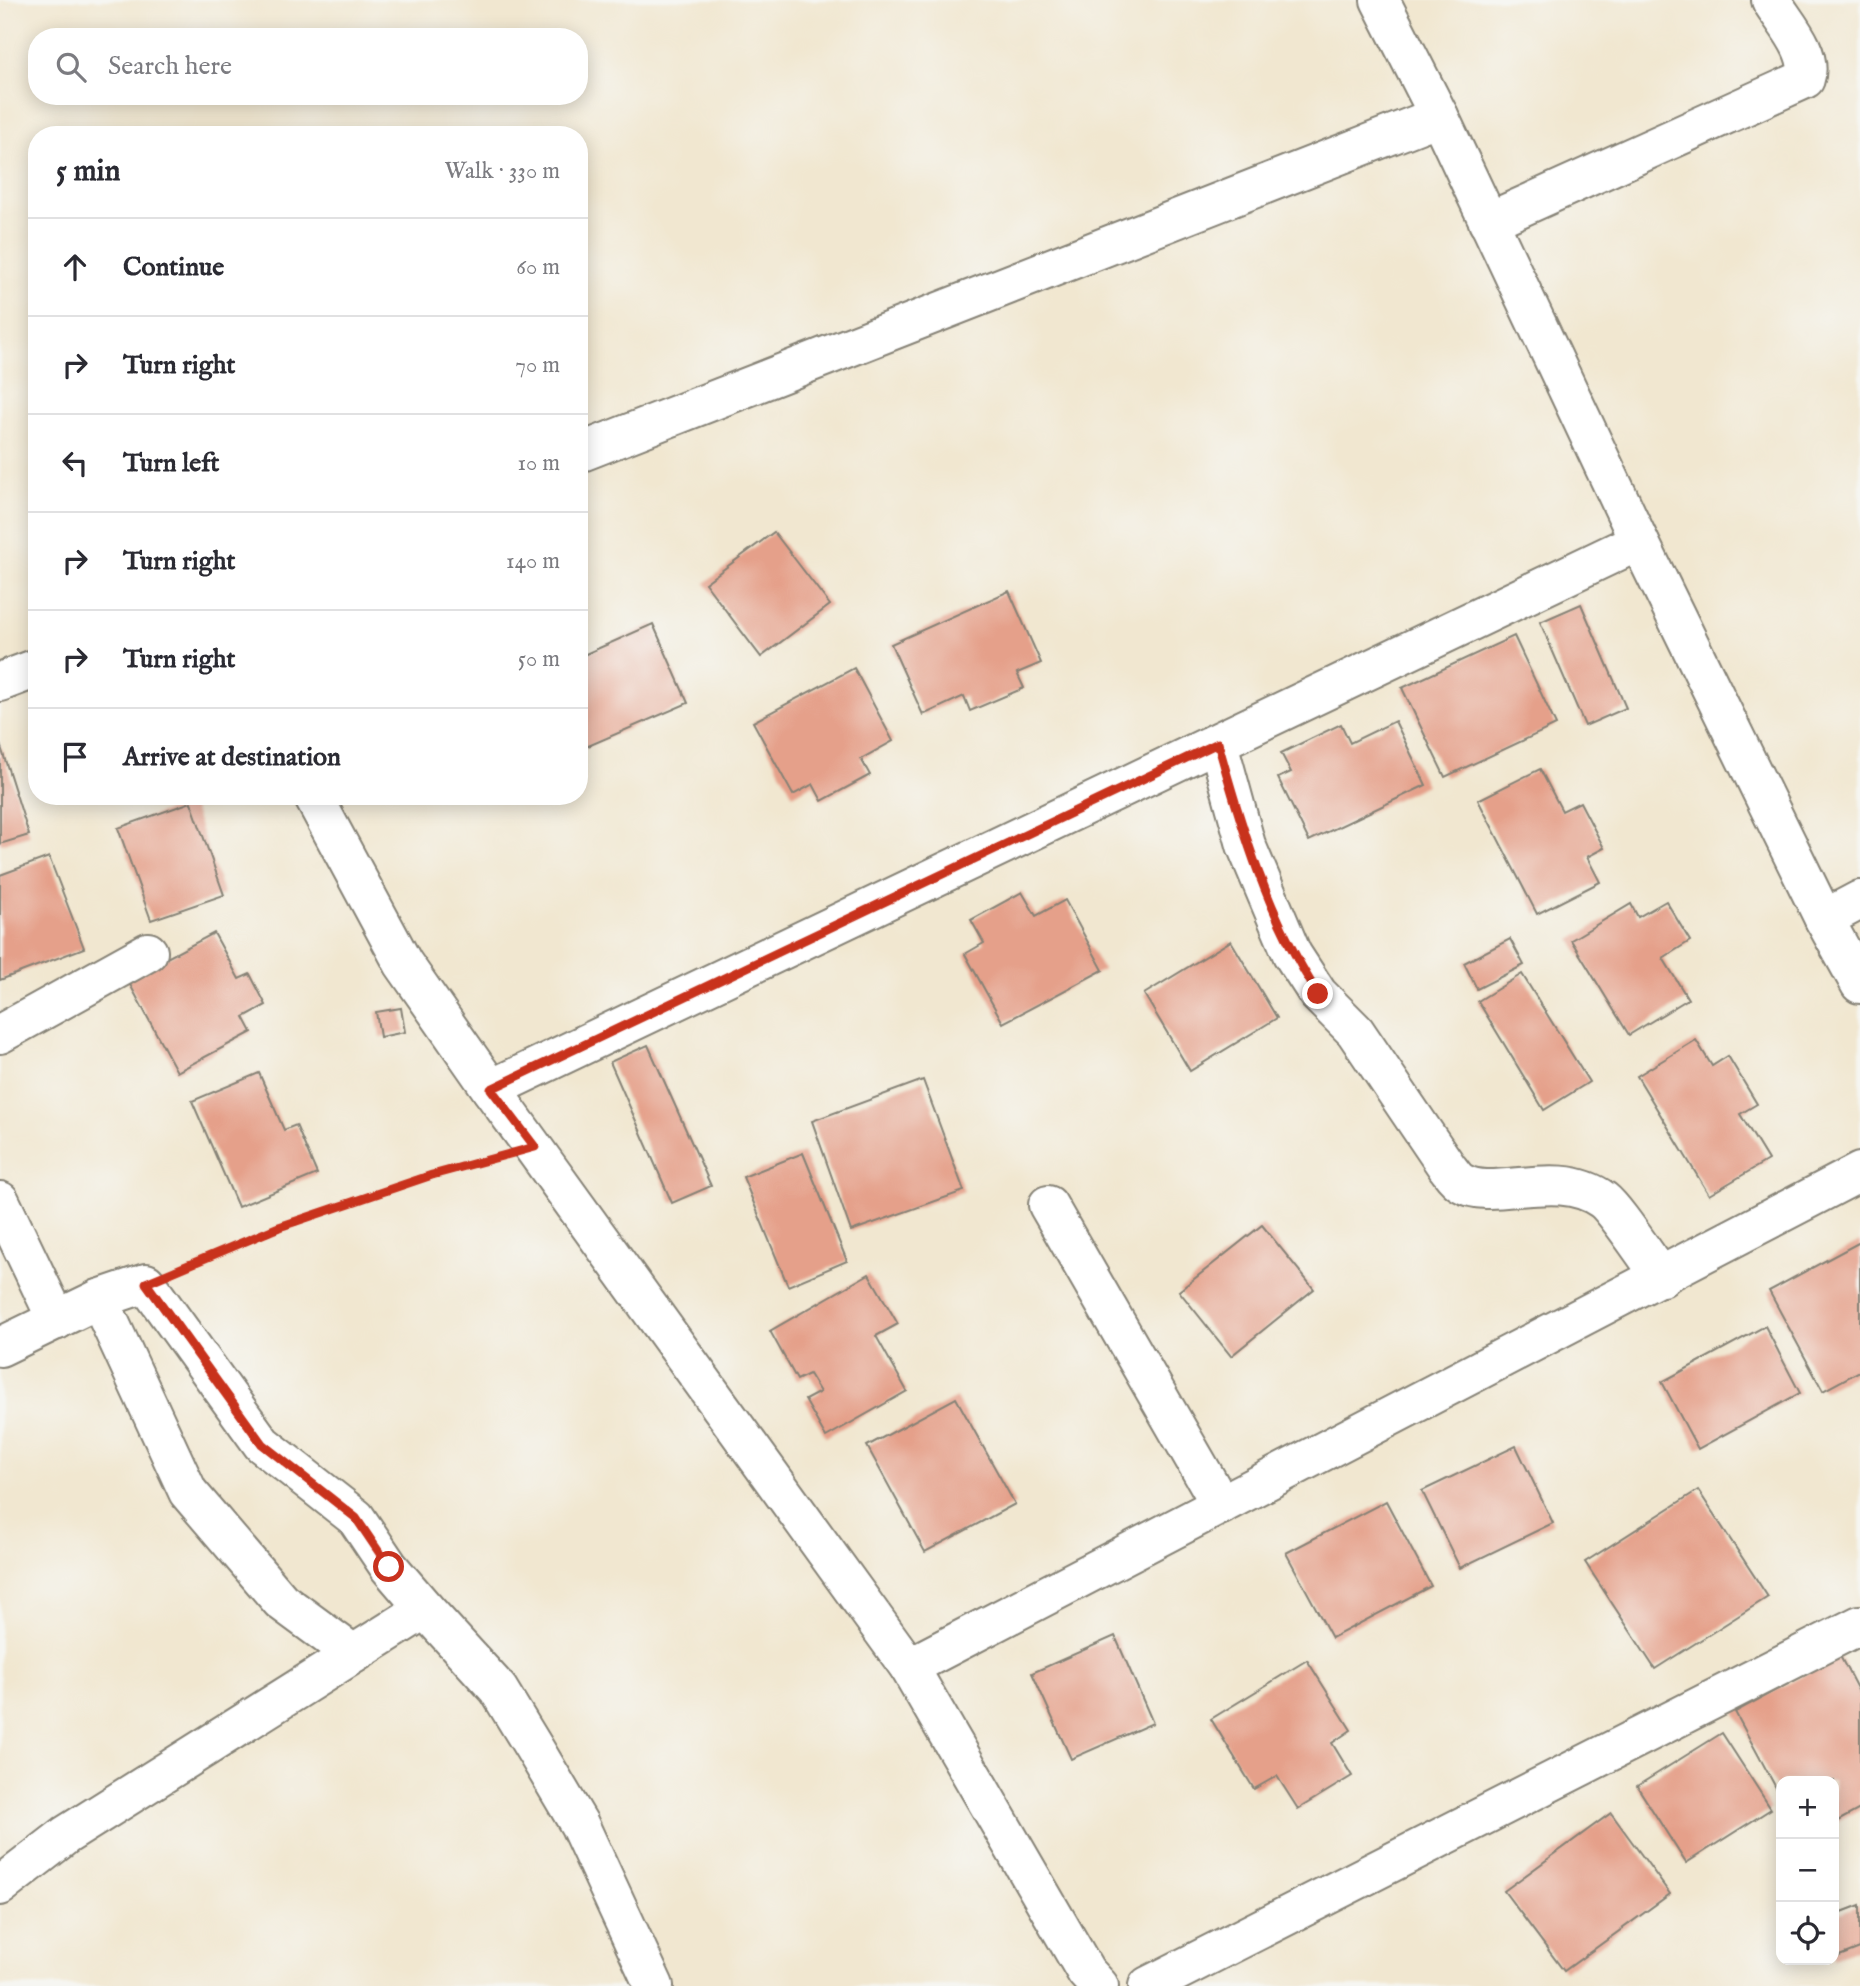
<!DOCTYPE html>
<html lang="en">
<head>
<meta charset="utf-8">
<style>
  :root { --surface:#fff; --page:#f2f2f3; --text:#2b2b33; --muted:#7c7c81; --line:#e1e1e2 }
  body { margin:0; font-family:"IM FELL English",serif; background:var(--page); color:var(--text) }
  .controls { position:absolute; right:21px; bottom:21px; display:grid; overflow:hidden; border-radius:14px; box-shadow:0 4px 18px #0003 }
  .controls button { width:63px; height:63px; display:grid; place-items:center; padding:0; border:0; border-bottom:2px solid var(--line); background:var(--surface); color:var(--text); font:35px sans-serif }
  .stop { position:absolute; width:21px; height:21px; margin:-16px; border:5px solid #c8321e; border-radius:50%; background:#fff }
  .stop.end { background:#c8321e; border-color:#fff; box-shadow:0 2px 7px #0008 }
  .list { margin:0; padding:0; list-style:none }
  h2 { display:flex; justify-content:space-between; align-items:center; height:91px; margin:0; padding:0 28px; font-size:30px }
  h2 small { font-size:23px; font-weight:400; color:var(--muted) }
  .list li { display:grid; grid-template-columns:46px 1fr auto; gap:21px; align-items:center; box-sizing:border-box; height:98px; padding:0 28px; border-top:2px solid var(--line) }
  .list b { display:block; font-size:26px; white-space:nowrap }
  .list em { font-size:23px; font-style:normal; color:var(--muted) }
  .icon { flex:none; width:38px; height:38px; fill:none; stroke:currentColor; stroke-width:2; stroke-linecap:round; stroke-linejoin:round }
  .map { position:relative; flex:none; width:1860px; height:1986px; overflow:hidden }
  .search { position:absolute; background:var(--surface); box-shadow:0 4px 18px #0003; left:28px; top:28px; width:560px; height:77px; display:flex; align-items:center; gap:18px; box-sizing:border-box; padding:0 24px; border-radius:28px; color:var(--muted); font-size:26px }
  .panel { position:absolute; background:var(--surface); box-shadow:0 4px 18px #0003; left:28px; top:126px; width:560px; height:679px; border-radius:28px }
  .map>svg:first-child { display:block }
  .building { fill:#e5a08a }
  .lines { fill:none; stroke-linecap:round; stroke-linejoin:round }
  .street-casing { stroke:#868276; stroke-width:42 }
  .path { stroke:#868276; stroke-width:4.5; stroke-dasharray:5 5; stroke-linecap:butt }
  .street { stroke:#fff; stroke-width:38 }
  .route { stroke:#c8321e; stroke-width:9 }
</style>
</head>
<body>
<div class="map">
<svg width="1860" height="1986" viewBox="0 0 1860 1986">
  <rect width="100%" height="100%" fill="#f6f6f2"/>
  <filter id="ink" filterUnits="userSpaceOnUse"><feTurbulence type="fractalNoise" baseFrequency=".0143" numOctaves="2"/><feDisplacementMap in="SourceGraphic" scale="14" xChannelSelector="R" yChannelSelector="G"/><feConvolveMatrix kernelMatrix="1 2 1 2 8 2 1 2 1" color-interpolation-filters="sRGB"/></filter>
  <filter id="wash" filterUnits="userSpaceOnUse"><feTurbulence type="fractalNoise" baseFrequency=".00686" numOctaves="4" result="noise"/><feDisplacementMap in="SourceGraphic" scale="28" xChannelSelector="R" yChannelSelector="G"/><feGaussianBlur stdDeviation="1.57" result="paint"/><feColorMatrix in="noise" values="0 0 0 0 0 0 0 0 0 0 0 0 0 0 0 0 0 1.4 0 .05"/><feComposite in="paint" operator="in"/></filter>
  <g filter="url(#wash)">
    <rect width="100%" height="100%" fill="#f1e7d0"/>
    <g id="blocks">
      <g class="building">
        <polygon points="774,532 830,605 761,657 705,583"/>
        <polygon points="1009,591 1041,663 1017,673 1024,688 970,711 964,696 923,715 891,644"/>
        <polygon points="1581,604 1626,708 1585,726 1540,622"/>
        <polygon points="653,624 688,703 579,750 579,657"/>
        <polygon points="1514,636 1556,725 1445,777 1402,688"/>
        <polygon points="854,668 893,741 861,759 870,775 822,801 813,784 793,795 753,722"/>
        <polygon points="1395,721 1426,785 1309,841 1278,778 1291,772 1281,753 1341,724 1350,743"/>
        <polygon points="0,744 29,835 0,844"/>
        <polygon points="1540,769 1562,811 1580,802 1604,848 1587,857 1600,882 1537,914 1478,800"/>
        <polygon points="191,802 224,895 151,920 118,828"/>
        <polygon points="49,857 84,948 0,980 0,875"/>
        <polygon points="1022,892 1036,916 1065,900 1103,970 1003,1023 965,954 984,943 971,920"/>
        <polygon points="1666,901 1690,941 1663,958 1688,999 1629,1035 1571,940 1631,904 1638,917"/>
        <polygon points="214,933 239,979 250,974 266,1005 244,1017 252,1032 177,1072 127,979"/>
        <polygon points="1510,939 1524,965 1477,989 1464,963"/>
        <polygon points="1231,941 1277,1018 1190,1071 1144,994"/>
        <polygon points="1522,974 1589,1082 1544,1110 1478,1001"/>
        <polygon points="401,1008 405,1032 380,1037 376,1012"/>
        <polygon points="1696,1040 1712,1066 1728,1056 1757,1104 1740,1114 1768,1160 1709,1195 1637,1076"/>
        <polygon points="648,1045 711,1186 672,1203 610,1062"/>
        <polygon points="259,1073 284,1130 296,1125 317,1174 238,1207 192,1101"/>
        <polygon points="923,1080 964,1191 851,1231 812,1121"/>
        <polygon points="803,1153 847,1261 788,1286 743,1177"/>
        <polygon points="1262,1225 1314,1289 1231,1356 1179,1291"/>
        <polygon points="1860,1242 1860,1371 1823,1391 1769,1291"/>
        <polygon points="869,1274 898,1324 876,1336 907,1391 826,1437 805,1400 820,1392 809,1374 797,1380 770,1331"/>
        <polygon points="1765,1326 1800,1393 1698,1449 1662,1382"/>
        <polygon points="956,1398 1015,1504 925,1552 867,1446"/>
        <polygon points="1516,1446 1553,1523 1460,1568 1422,1491"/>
        <polygon points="1698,1490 1768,1597 1655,1669 1585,1562"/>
        <polygon points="1386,1501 1431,1586 1332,1638 1286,1553"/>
        <polygon points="1115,1636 1153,1723 1071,1759 1032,1673"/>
        <polygon points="1840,1656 1860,1694 1860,1809 1834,1823 1834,1781 1781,1781 1781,1797 1735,1712"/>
        <polygon points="1307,1660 1351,1730 1332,1743 1352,1776 1298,1809 1277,1776 1254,1789 1211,1719"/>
        <polygon points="1722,1733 1771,1809 1686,1863 1637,1786"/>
        <polygon points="1611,1813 1670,1894 1564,1971 1504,1891"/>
        <polygon points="1860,1905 1860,1948 1834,1958 1834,1915"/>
      </g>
    </g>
  </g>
  <g filter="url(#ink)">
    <use href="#blocks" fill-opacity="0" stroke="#868276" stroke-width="2"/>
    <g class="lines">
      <defs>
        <g id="street">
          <polyline points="1380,0 1439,116"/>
          <path d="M 1488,222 L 1805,79 C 1814,53 1784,22 1771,0"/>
          <polyline points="579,453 1439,116 1639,541 1824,919 1860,984"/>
          <polyline points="0,682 37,668"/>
          <path d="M 1218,743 L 1246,845 L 1292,954 L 1318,994 L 1355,1031 L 1447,1167 C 1451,1172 1456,1180 1462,1183 C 1493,1202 1558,1167 1603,1200 C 1617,1211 1648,1260 1662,1277"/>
          <polyline points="313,796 403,963 491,1089 909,1667 1860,1172"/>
          <polyline points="1824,919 1860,900"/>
          <polyline points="0,1034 148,952"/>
          <polyline points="491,1089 1639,541"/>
          <polyline points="0,1201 57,1320"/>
          <polyline points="1048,1205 1221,1505"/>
          <polyline points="99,1299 188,1492 281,1601 353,1654"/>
          <polyline points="0,1347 99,1299 146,1283 262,1444 356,1518 389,1567 425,1609"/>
          <polyline points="909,1667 1086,1972 1099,1986"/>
          <polyline points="0,1886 66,1835 425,1609 498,1689 534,1748 579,1824 654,1986"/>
          <polyline points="1148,1986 1860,1625"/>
        </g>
      </defs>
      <use href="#street" class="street-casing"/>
      <path class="path" d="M 182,1268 C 284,1225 387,1187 493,1158"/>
      <use href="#street" class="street"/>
    </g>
  </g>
  <g class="lines" filter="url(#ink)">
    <path class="route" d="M 389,1567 L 356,1518 L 262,1444 L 146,1283 L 279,1227 L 432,1175 L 535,1147 L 491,1089 L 1218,743 C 1242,830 1268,916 1318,994"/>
  </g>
</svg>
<div class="controls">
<button>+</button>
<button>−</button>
<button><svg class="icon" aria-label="locate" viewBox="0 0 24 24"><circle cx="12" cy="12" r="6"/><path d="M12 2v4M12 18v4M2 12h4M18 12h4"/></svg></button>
</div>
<div class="stop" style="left:389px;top:1567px"></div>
<div class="stop end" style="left:1318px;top:994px"></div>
<div class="search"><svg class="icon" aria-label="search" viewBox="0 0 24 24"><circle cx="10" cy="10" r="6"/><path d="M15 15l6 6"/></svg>Search here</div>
<section class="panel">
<h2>5 min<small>Walk · 330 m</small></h2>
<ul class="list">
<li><svg class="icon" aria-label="ahead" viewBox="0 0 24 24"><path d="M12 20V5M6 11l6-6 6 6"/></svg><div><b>Continue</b></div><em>60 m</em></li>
<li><svg class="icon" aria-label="right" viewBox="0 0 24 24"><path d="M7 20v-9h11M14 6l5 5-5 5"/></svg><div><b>Turn right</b></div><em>70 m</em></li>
<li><svg class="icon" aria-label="left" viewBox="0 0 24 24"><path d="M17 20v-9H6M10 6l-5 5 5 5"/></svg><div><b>Turn left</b></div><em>10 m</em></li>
<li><svg class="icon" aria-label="right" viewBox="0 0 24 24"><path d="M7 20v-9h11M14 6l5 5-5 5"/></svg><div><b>Turn right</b></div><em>140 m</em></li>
<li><svg class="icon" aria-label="right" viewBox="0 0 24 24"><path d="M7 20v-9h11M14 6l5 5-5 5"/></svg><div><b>Turn right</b></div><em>50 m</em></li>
<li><svg class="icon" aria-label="arrive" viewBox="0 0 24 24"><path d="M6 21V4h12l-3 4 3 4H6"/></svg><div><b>Arrive at destination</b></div></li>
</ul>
</section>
</div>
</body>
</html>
